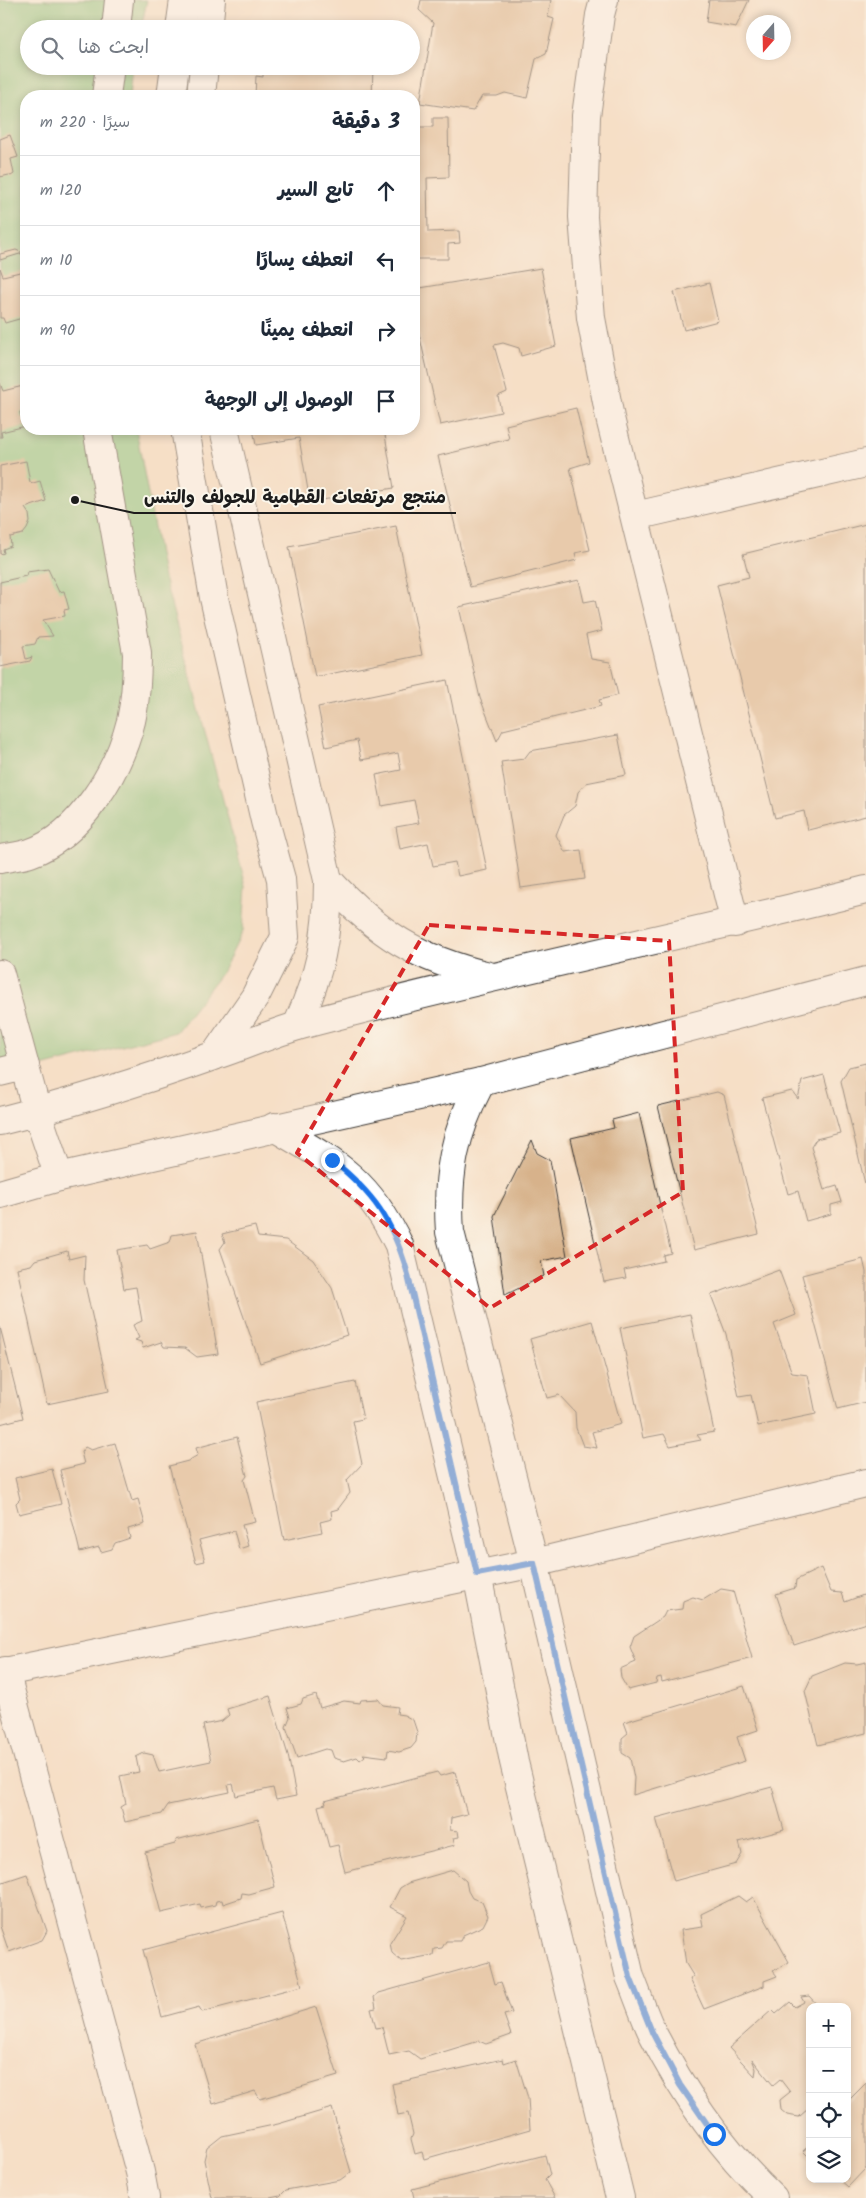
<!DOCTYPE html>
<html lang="ar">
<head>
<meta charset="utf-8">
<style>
  :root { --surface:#fff; --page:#f6f6f7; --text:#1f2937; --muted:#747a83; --line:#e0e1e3 }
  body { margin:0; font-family:Kalam,"Playpen Sans Arabic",sans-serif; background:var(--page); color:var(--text); direction:rtl }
  .controls { position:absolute; right:15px; bottom:15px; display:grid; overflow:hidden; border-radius:10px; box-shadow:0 2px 8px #0003 }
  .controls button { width:45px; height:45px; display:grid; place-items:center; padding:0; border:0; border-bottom:1px solid var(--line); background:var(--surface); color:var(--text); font:25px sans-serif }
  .compass { position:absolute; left:746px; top:15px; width:45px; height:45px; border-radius:50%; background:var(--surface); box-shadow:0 2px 8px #0003; rotate:200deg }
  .stop { position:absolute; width:15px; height:15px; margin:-11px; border:4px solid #1a73e8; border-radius:50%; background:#fff }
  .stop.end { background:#1a73e8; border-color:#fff; box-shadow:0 1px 5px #0008 }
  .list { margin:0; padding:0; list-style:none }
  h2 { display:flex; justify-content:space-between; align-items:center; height:65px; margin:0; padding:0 20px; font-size:21px }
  h2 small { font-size:16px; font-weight:400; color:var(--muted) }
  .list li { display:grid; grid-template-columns:32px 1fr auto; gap:15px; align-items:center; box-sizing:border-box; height:70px; padding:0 20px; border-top:1px solid var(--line) }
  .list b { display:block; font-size:19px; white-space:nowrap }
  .list em { font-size:16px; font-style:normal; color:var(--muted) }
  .icon { flex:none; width:28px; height:28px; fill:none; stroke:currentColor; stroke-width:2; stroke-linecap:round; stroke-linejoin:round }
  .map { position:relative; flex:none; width:866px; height:2198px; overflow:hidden; direction:ltr }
  .search { position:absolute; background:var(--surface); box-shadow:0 2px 8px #0003; left:20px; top:20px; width:400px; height:55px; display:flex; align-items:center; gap:12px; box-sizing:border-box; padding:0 18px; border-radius:28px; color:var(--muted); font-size:19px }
  .panel { position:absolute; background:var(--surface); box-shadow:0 2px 8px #0003; left:20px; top:90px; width:400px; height:345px; border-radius:20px; direction:rtl }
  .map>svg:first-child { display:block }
  .green { fill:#84c781; stroke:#50724e }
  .building { fill:#d7b28b }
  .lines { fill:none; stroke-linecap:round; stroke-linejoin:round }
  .minor-casing { stroke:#3d3936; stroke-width:30 }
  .minor { stroke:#fff; stroke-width:28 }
  .route { stroke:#1a73e8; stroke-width:6 }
  .marked { fill:none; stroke:#d62828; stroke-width:4; stroke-dasharray:10 6; stroke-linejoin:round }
  .leader { fill:none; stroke:#1c1c1c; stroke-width:2 }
  .callout-dot { fill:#1c1c1c; stroke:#fbf7ec; stroke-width:2 }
  .callout-label { font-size:18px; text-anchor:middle; font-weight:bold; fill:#1c1c1c; stroke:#fbf7ec; stroke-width:4; stroke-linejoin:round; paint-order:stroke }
</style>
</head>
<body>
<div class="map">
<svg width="866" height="2198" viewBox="0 0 866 2198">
  <rect width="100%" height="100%" fill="#fbf7ec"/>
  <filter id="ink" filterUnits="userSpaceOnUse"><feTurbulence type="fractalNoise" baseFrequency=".02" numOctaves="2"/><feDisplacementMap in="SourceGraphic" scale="10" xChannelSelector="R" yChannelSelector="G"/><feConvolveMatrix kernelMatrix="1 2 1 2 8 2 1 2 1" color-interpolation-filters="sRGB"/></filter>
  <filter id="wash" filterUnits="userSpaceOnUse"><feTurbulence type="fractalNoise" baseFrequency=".0096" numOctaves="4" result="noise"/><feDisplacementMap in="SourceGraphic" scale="20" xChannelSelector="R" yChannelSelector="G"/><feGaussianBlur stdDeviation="1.12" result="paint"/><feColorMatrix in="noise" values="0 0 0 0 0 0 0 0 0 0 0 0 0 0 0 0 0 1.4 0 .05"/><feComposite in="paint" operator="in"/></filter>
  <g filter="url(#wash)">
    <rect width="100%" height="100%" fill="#f6dfc6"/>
    <polygon class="green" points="0,0 147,0 141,29 29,29 29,66 133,66 130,96 26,96 26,429 136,429 162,570 246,886 243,931 223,971 176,1032 0,1078"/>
    <g id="blocks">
      <g class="building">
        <polygon points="421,0 551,0 548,17 554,19 546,54 536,59 527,98 505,93 497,96 482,96 473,111 420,103 433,23 419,10"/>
        <polygon points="709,0 749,0 736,27 706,22"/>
        <polygon points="263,66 373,68 372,96 255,96 256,76 263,77"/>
        <polygon points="433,118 448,118 449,177 427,178 428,232 459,231 460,243 448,244 448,259 414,259 414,119 418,119 418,127 433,127"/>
        <polygon points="10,135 18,157 11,159 14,174 11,176 9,175 0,177 0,139"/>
        <polygon points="16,250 23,253 0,260 0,254"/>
        <polygon points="0,268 3,276 24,271 26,279 26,317 5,323 3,318 0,318"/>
        <polygon points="541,268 556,346 521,356 519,348 503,343 494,345 507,392 498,396 501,412 440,425 414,312 414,289"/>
        <polygon points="709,283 718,321 684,330 674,292"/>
        <polygon points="0,383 3,391 23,386 26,396 26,410 20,412 21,417 26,418 26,426 1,432 2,437 0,437"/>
        <polygon points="576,408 589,462 570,468 590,550 575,553 577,560 470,587 438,456 509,439 506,425"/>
        <polygon points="253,429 384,429 394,488 310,502 299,438 256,445"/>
        <polygon points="26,461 30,482 33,483 40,481 46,501 25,508 29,514 30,522 27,529 23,534 10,537 11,546 3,549 4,553 0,554 0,466"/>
        <polygon points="866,524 866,816 808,830 804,811 775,818 717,585 749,577 743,554"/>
        <polygon points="396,526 422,655 315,677 289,547"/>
        <polygon points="48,569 59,592 64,591 69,609 64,610 65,616 43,620 53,636 38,637 35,644 23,646 26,659 32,657 30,661 0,667 0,582 26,576 27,572"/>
        <polygon points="579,580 584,602 595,600 602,631 586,635 591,659 610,662 618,695 599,700 601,706 503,730 497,741 480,698 459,607"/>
        <polygon points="447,680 487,870 458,876 455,862 433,866 428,843 400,849 396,827 419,823 414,800 382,806 376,775 401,770 398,753 361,760 357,740 326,747 318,707"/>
        <polygon points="618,735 626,775 586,783 578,792 575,806 564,815 556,835 565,852 581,850 585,879 521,888 501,762 524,759 530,751"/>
        <polygon points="866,1063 866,1184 865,1184 841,1081 849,1067"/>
        <polygon points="824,1075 840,1133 816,1139 811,1147 824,1190 837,1186 842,1202 831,1205 831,1214 806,1221 798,1191 788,1194 762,1098 792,1091 798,1099 802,1081"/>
        <polygon points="717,1092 724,1095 759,1234 694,1250 658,1106"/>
        <polygon points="639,1113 671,1253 663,1255 664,1261 624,1270 626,1278 604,1282 571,1138 614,1128 612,1120"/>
        <polygon points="532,1140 537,1153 550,1160 567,1256 541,1261 544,1276 505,1295 494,1216"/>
        <polygon points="255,1226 258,1237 286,1240 313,1260 332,1288 347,1335 260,1363 220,1249 225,1242 222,1234"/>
        <polygon points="197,1231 218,1354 197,1357 185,1348 164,1347 161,1342 143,1348 141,1342 135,1340 139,1338 133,1325 142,1321 136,1287 124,1289 117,1250 147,1245 150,1249 170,1242 172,1235"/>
        <polygon points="67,1251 69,1259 85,1255 84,1280 109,1391 47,1404 17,1268 31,1265 35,1260"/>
        <polygon points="863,1259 866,1272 866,1402 838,1409 802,1275"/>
        <polygon points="779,1270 796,1315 774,1324 792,1373 808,1375 816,1414 758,1426 751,1395 739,1397 726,1334 711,1295"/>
        <polygon points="690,1314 714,1432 697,1435 701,1440 670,1446 664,1434 643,1438 620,1328"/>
        <polygon points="592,1321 621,1424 592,1432 597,1448 583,1446 576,1428 575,1412 559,1395 547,1398 530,1339"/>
        <polygon points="0,1327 23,1418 0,1424"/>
        <polygon points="355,1382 363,1419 353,1421 362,1464 347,1480 350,1493 338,1509 331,1511 332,1519 320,1522 322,1532 284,1540 256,1402"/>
        <polygon points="237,1437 247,1476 244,1480 255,1522 242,1525 248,1546 239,1549 234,1531 199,1540 205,1561 196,1563 169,1466 188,1461 198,1455 196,1448"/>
        <polygon points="115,1443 132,1501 138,1499 145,1524 128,1529 130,1538 115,1543 112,1549 101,1552 99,1547 80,1552 60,1470 84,1464 81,1452 85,1447 91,1450"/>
        <polygon points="52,1469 61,1504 19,1514 16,1503 20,1499 15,1478"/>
        <polygon points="821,1568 831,1592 842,1593 845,1602 866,1594 866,1623 794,1646 776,1594 795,1588 796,1580"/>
        <polygon points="721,1589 733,1591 752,1658 662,1682 661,1677 657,1678 656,1683 628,1690 621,1678 620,1669 636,1662 630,1647 634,1636 663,1617 666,1611 682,1609 683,1601 693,1597 703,1600"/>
        <polygon points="866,1662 866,1733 818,1745 805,1691 812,1676 845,1663 857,1664"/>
        <polygon points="744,1686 758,1730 737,1737 745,1761 633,1795 634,1778 630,1758 622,1753 622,1738 628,1733 624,1722"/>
        <polygon points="316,1695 320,1708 344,1701 360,1703 361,1700 378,1699 383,1705 398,1707 397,1714 404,1715 413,1720 417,1732 416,1742 411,1748 399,1752 388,1750 387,1757 363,1754 365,1756 360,1760 357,1757 344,1761 334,1758 331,1750 325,1749 297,1758 286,1727 290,1717 287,1708 301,1704 303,1699"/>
        <polygon points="270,1696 288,1755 296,1796 276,1800 273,1788 236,1796 233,1784 228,1785 230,1792 168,1805 162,1814 125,1822 121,1807 126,1804 120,1776 139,1772 136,1757 144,1753 153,1755 159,1772 211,1761 203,1725 222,1721 229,1715 227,1709"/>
        <polygon points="437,1772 440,1776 455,1772 467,1814 451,1818 450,1830 458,1831 459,1837 453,1838 455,1845 345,1872 338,1845 329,1847 318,1806 326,1804 325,1801"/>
        <polygon points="772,1787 784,1830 739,1842 742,1854 736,1864 674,1881 656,1818"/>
        <polygon points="258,1819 275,1887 249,1894 242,1893 241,1898 223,1904 222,1900 216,1901 215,1905 201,1908 200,1904 161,1913 145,1852 175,1844 176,1840"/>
        <polygon points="453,1870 466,1881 468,1891 472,1898 482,1902 488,1916 483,1926 463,1935 460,1941 446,1941 442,1948 434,1949 433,1955 401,1961 392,1953 390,1943 407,1916 390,1907 400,1888 408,1883"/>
        <polygon points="27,1874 47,1931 42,1940 9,1952 0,1926 0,1883"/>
        <polygon points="738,1896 746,1902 753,1897 789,1962 773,1971 777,1976 764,1981 764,1986 704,2009 690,1979 694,1977 686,1964 681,1930 703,1927 701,1914"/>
        <polygon points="282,1913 302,1986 202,2012 199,2007 162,2017 143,1950"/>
        <polygon points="489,1962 495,1984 501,1982 512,2013 504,2015 511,2035 486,2044 479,2041 420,2059 409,2051 389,2055 382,2027 376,2028 371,2009 376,2008 374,1997 379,1993"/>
        <polygon points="809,1996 819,2007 810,2007 810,2107 799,2117 787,2115 781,2110 780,2100 790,2092 780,2079 773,2085 752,2059 756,2069 755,2076 729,2048 772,2010 776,2014 790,2002 795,2007 804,2002 801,1997"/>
        <polygon points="316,2007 338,2076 260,2099 255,2091 213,2104 195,2044"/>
        <polygon points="503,2059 504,2063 516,2059 528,2098 530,2129 424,2159 422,2152 415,2154 411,2139 413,2134 408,2113 398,2115 392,2084"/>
        <polygon points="866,2083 866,2168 848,2187 839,2179 847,2179 847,2102"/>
        <polygon points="332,2108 351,2172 340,2180 286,2190 280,2196 270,2198 212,2198 204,2160 207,2148 222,2136 278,2124"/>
        <polygon points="810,2145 810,2158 803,2151"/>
        <polygon points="545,2155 550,2175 545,2180 555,2198 414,2198 412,2189"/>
      </g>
    </g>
  </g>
  <g filter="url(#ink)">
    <use href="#blocks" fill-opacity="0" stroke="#3d3936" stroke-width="1"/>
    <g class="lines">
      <defs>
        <g id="minor">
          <polyline points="604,0 600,15 586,116 583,217 591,318 610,418 735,923"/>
          <polyline points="116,29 119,0"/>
          <polyline points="180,29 184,0"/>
          <polyline points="208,29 211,0"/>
          <polyline points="106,96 110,66"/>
          <polyline points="171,96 175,66"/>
          <polyline points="201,96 204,66"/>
          <polyline points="185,429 214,598 265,821 281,879 285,937 255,997 214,1056"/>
          <path d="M 224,429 L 328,880 C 328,937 320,974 297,1026"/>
          <polyline points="635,516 866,463"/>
          <path d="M 0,859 C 10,857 21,856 30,853 C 80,836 119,770 131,721 C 136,698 137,676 137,653 L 97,429"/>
          <path d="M 328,880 C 378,934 417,959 489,976"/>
          <polyline points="0,974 37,1112 59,1177"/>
          <polyline points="0,1072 25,1066"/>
          <path d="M 481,1082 C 454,1133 446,1175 450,1232 L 534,1563 L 630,1977 C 638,1996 644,2016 653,2034 C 684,2095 723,2151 773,2198"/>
          <path d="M 0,1121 C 72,1103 145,1080 216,1055 C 244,1046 272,1033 301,1025 C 488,975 678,937 866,890"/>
          <path d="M 274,1127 C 335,1163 367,1178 399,1245 L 477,1574 L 514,1762 L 620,2198"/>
          <polyline points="0,1194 59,1177 481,1082 866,981"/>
          <polyline points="5,1671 140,2172 145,2198"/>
          <polyline points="0,1673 534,1563 866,1483"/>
        </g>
      </defs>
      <use href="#minor" class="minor-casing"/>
      <use href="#minor" class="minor"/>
    </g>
  </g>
  <g class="lines" filter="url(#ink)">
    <path class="route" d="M 332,1160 C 374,1194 392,1220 407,1271 L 477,1574 L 534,1563 L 630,1977 L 652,2032 L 680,2085 L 714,2134"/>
  </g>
  <path d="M0 0H866V2198H0ZM 429,925 L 669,941 L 683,1192 L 490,1308 L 297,1153 Z" fill="#f6dfc6" fill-opacity=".55" fill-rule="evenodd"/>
  <path class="marked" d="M 429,925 L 669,941 L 683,1192 L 490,1308 L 297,1153 Z"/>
  <path class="leader" d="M75 500L134 513H456"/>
  <circle class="callout-dot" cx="75" cy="500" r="5"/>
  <g class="callout-label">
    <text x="295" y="503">منتجع مرتفعات القطامية للجولف والتنس</text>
  </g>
</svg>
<div class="controls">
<button>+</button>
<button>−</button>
<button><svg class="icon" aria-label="locate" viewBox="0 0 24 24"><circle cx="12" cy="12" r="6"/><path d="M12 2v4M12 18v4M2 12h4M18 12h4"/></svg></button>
<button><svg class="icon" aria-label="layers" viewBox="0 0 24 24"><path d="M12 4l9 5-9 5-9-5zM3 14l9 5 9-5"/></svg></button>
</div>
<svg class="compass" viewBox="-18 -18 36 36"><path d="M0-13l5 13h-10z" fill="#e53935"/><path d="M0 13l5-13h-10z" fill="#747a83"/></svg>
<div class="stop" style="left:714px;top:2134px"></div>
<div class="stop end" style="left:332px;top:1160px"></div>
<div class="search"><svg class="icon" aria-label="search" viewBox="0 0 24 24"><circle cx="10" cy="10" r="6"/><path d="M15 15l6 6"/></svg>ابحث هنا</div>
<section class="panel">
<h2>3 دقيقة<small>سيرًا · 220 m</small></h2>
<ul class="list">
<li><svg class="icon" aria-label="ahead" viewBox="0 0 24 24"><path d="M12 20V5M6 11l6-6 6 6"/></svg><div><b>تابع السير</b></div><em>120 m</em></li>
<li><svg class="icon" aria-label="left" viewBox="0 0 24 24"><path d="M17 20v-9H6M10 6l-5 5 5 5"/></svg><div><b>انعطف يسارًا</b></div><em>10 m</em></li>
<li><svg class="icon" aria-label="right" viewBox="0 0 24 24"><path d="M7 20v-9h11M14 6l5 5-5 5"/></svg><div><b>انعطف يمينًا</b></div><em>90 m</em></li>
<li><svg class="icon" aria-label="arrive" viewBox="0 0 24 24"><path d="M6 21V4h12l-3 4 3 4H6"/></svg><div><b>الوصول إلى الوجهة</b></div></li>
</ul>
</section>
</div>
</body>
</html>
